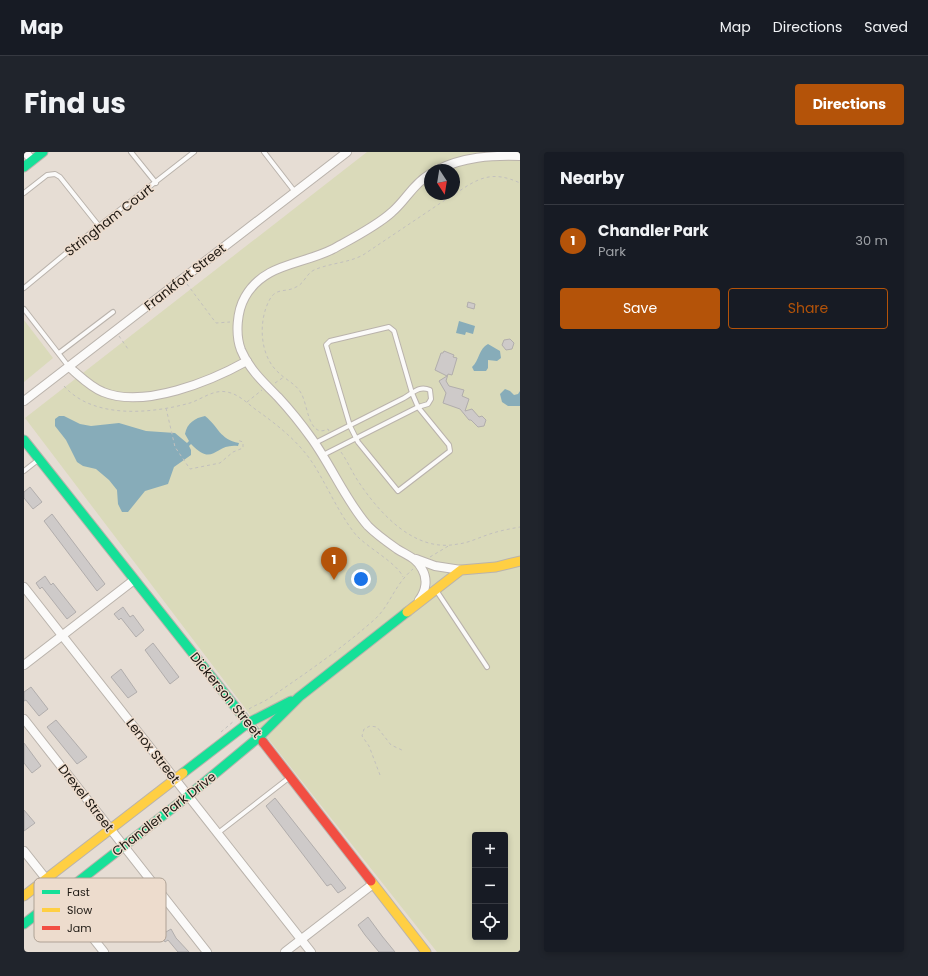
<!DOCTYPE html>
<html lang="en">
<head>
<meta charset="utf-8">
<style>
  :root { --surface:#171b24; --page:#20242c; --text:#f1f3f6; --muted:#9ea1a6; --line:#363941; --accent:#b45309 }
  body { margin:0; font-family:Poppins,sans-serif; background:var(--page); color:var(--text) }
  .controls { position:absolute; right:12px; bottom:12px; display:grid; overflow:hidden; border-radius:4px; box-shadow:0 2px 6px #0003 }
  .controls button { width:36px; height:36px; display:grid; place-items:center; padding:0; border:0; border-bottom:1px solid var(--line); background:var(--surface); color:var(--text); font:20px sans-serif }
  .compass { position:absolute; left:400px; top:12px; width:36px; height:36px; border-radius:50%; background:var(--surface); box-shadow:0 2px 6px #0003; rotate:168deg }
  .you { position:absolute; left:337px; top:427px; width:14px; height:14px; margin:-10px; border:3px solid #fff; border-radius:50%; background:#1a73e8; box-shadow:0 0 0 6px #1a73e833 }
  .badge { display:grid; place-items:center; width:26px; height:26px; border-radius:50%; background:var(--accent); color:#fff; font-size:13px; font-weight:700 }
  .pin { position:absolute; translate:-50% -33px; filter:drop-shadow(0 1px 2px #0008) }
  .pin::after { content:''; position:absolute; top:21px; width:14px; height:12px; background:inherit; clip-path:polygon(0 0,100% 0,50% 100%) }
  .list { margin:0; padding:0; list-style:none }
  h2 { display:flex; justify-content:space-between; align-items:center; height:52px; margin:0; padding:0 16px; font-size:17px }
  h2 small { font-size:13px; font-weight:400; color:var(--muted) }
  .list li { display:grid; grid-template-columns:26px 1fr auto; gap:12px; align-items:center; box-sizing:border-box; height:72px; padding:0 16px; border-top:1px solid var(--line) }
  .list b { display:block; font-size:15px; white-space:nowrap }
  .list p { margin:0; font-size:13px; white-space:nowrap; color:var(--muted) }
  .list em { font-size:13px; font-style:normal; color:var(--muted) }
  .actions { display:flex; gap:8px; padding:12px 16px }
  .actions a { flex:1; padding:9px 0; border:1px solid var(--accent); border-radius:4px; text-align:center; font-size:14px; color:var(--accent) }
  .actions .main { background:var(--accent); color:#fff }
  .icon { flex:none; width:22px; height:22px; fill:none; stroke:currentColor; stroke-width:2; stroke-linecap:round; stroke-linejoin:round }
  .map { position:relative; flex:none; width:496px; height:800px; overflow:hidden; border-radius:4px }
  header { display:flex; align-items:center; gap:24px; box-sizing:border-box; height:56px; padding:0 20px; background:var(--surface); border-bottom:1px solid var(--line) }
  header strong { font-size:19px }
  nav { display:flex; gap:22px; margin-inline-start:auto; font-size:14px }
  .intro { display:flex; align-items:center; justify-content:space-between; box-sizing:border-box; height:96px; padding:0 24px }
  h1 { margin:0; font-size:28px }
  .button { padding:10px 18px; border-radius:4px; background:var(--accent); color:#fff; font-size:14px; font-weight:700 }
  main { display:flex; gap:24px; padding:0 24px }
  aside { flex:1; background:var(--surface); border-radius:4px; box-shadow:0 2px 6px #0003 }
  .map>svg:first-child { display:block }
  .green { fill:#dadaba; fill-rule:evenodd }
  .water { fill:#87acb9 }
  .building { fill:#cecac9; stroke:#b1adac }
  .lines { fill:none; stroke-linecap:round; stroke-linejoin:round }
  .lane-casing { stroke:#bab3ac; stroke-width:6 }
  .street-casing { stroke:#bab3ac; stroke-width:10 }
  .fast-casing { stroke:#bab3ac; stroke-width:11 }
  .slow-casing { stroke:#bab3ac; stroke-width:11 }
  .jam-casing { stroke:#bab3ac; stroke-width:11 }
  .path { stroke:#c2c0bd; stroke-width:1; stroke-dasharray:3 3; stroke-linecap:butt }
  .lane { stroke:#fbfaf9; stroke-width:4 }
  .street { stroke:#fbfaf9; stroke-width:8 }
  .fast { stroke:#16e098; stroke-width:9 }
  .slow { stroke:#ffcf43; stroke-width:9 }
  .jam { stroke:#f24e42; stroke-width:9 }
  .labels { text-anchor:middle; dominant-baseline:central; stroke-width:3; stroke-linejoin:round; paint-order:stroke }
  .street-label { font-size:13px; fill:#1e1913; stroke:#eddccd }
  .key { fill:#eddccd; stroke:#afa295; stroke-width:1 }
  .key-label { font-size:11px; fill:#1e1913 }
</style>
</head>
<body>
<header>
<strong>Map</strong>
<nav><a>Map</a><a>Directions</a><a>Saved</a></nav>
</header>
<div class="intro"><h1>Find us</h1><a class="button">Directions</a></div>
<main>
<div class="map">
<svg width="496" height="800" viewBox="0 0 496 800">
  <rect width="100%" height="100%" fill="#e6ddd4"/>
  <g class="green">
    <path d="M 343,0 L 496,0 L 496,800 L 413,800 L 246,589 L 1,266 ZM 406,18 L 430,18 L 430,42 L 406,42 ZM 451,683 L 481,683 L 481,785 L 451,785 Z"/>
    <polygon points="0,168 29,206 0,230"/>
  </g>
  <g class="water">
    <polygon points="435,169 451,174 449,182 442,180 441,183 432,181"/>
    <path d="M 464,192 L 476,199 L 477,206 L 473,209 L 464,208 L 464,216 L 462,219 L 450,219 L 448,215 C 455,209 455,196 464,192 Z"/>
    <polygon points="481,237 486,239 490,243 494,242 496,239 496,254 484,254 478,250 476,242"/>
    <path d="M 35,264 L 40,264 L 56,272 L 67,274 L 95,271 L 122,279 L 151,281 L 163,291 L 165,289 L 161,282 C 163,271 171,266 181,264 C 195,275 195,287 215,291 L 214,294 C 190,291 190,316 167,292 L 165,294 L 167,298 L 167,303 L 150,315 L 144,332 L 121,339 L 104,360 L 98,360 L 94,352 L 93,338 L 85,328 L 72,317 L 59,314 L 53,310 L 42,288 L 31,274 L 31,267 Z"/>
  </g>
  <g class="building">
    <polygon points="444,150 451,152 450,157 443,155"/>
    <polygon points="486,187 490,191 488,197 482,198 478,193 480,188"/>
    <polygon points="420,199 430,203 429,205 433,206 428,223 424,222 422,229 425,234 440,238 438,244 445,247 441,259 448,257 455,265 458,264 462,268 460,274 454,275 447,268 445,268 436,257 419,251 422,241 415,229 423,224 411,218 417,201 419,201"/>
    <polygon points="6,335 18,350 9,357 0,346 0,340"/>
    <polygon points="28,362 81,432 73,439 20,369"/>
    <polygon points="21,424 27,433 29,431 52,460 43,467 18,435 16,437 12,431"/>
    <polygon points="99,455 106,465 109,463 120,478 112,485 97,466 95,468 90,462"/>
    <polygon points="129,491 155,525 146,532 121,498"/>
    <polygon points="97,517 113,540 104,546 87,525"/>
    <polygon points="7,535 24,557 15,564 2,548 0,549 0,540"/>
    <polygon points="32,568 63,605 53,612 23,575"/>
    <polygon points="0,591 17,614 8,621 0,611"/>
    <polygon points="251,646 322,736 314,741 307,732 303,734 242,654"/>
    <polygon points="0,658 11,671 0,679"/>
    <polygon points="344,765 358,784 371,800 355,800 341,783 334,773"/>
    <polygon points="147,777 152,786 165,800 154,800 144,788 141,790 137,783"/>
  </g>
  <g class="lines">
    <defs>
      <g id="lane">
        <polyline points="107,0 132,31"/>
        <polyline points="240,0 271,40"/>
        <polyline points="0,41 23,23 31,22 36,25 75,74"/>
        <polyline points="0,136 75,74 170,0"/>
        <polyline points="0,157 45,215"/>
        <polygon points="365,175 370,179 388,241 394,255 425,293 426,299 374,339 334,290 326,274 302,193 306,189"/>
        <polyline points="35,201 89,160"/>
        <path d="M 291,291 L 380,246 C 389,241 395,233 406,238 L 407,247 L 404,252 L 394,255 L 299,303"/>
        <polyline points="0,319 14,308"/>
        <polyline points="412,438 463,515"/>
        <polyline points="194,681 266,625"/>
      </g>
      <g id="street">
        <polyline points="1,0 8,8"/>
        <path d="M 413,18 C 439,5 467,3 496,4"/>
        <path d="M 45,215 C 56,224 66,235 79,240 C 120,257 187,229 223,209"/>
        <polyline points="0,249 323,0"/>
        <polyline points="392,407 411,414 437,418"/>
        <polyline points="0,435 287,800"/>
        <path d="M 395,448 C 402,439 404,427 398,417 C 393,406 382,403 373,397 C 363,390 352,382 344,374 C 322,349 308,315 288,287 C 278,273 266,258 254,245 C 240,231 225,217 217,198 C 211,182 213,159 221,145 C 240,111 278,113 309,97 C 327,87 353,74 368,60 C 382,48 389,32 406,22"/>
        <polyline points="0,513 110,428"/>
        <polyline points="0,567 183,800"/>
        <polyline points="0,699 80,800"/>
        <polyline points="261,800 349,732"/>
      </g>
      <g id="fast">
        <polyline points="0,15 19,0"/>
        <polyline points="0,288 239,590"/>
        <polyline points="159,621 224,571 267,549"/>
        <polyline points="0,772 164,644 235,585 275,545 383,460"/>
      </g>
      <g id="slow">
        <polyline points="383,460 437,418 472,415 496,409"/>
        <polyline points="347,729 402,800"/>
        <polyline points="0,744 159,621"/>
      </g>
      <polyline id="jam" points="239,590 347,729"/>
    </defs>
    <use href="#lane" class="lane-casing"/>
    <use href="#street" class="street-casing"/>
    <use href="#fast" class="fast-casing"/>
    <use href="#slow" class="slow-casing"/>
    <use href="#jam" class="jam-casing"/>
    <g class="path">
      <path d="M 431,42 C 454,26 468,18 496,31"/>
      <polyline points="163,132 192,171 206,170"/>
      <polyline points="95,184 104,197"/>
      <polyline points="251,231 260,225"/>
      <path d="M 40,234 C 69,267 126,262 166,251 C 178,247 190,237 203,240 C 214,242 222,250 231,257 C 255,274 278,292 293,318 C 306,340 316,363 332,383 C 344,396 373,411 379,425"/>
      <polyline points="223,250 238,238"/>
      <polyline points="142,256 151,295 166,317 196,311 209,300 219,296 219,290 213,288"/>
      <path d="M 305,279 L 304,277 C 284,287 284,252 277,241 C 272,232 262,228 255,221 C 235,204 234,168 246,147 C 253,135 262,141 272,135 C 280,132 282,122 290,118 C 306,111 324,111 339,103 L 430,42"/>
      <path d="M 317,300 C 324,310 328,320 334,329 C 356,362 391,401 434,392 C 444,391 454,386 463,383 C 474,379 485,377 496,375"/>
      <polyline points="406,405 426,393"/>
      <path d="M 225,557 C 231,553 238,551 244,547 C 281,522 317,497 350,468 C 366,454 370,433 389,417"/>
      <polyline points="197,580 210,569"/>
      <polyline points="356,623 345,594 338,584 340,577 346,574 353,575 367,593 380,599"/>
    </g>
    <use href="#lane" class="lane"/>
    <use href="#street" class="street"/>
    <use href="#fast" class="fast"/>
    <use href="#slow" class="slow"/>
    <use href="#jam" class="jam"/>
  </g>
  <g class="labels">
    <g class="street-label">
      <text transform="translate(85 68) rotate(-38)">Stringham Court</text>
      <text transform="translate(161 125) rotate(-38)">Frankfort Street</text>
      <text transform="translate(202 543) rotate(51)">Dickerson Street</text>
      <text transform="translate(129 599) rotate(52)">Lenox Street</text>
      <text transform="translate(62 646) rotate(52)">Drexel Street</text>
      <text transform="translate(140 662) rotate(-38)">Chandler Park Drive</text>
    </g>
  </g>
  <rect x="10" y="726" width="132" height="64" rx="6" class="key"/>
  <rect x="18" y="738" width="18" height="4" fill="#16e098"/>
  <rect x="18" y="756" width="18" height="4" fill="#ffcf43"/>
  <rect x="18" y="774" width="18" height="4" fill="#f24e42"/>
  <g class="key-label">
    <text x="43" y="744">Fast</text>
    <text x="43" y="762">Slow</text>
    <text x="43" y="780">Jam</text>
  </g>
</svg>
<div class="controls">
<button>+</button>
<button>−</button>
<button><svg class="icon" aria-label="locate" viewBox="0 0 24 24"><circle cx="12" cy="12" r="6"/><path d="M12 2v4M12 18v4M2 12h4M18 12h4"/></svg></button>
</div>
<svg class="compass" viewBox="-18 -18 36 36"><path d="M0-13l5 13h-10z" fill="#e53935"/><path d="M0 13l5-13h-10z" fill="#9ea1a6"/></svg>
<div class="you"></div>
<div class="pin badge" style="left:310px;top:428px">1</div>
</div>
<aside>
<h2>Nearby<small></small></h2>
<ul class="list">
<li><span class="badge">1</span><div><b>Chandler Park</b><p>Park</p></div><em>30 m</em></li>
</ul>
<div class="actions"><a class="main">Save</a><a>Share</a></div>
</aside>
</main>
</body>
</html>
